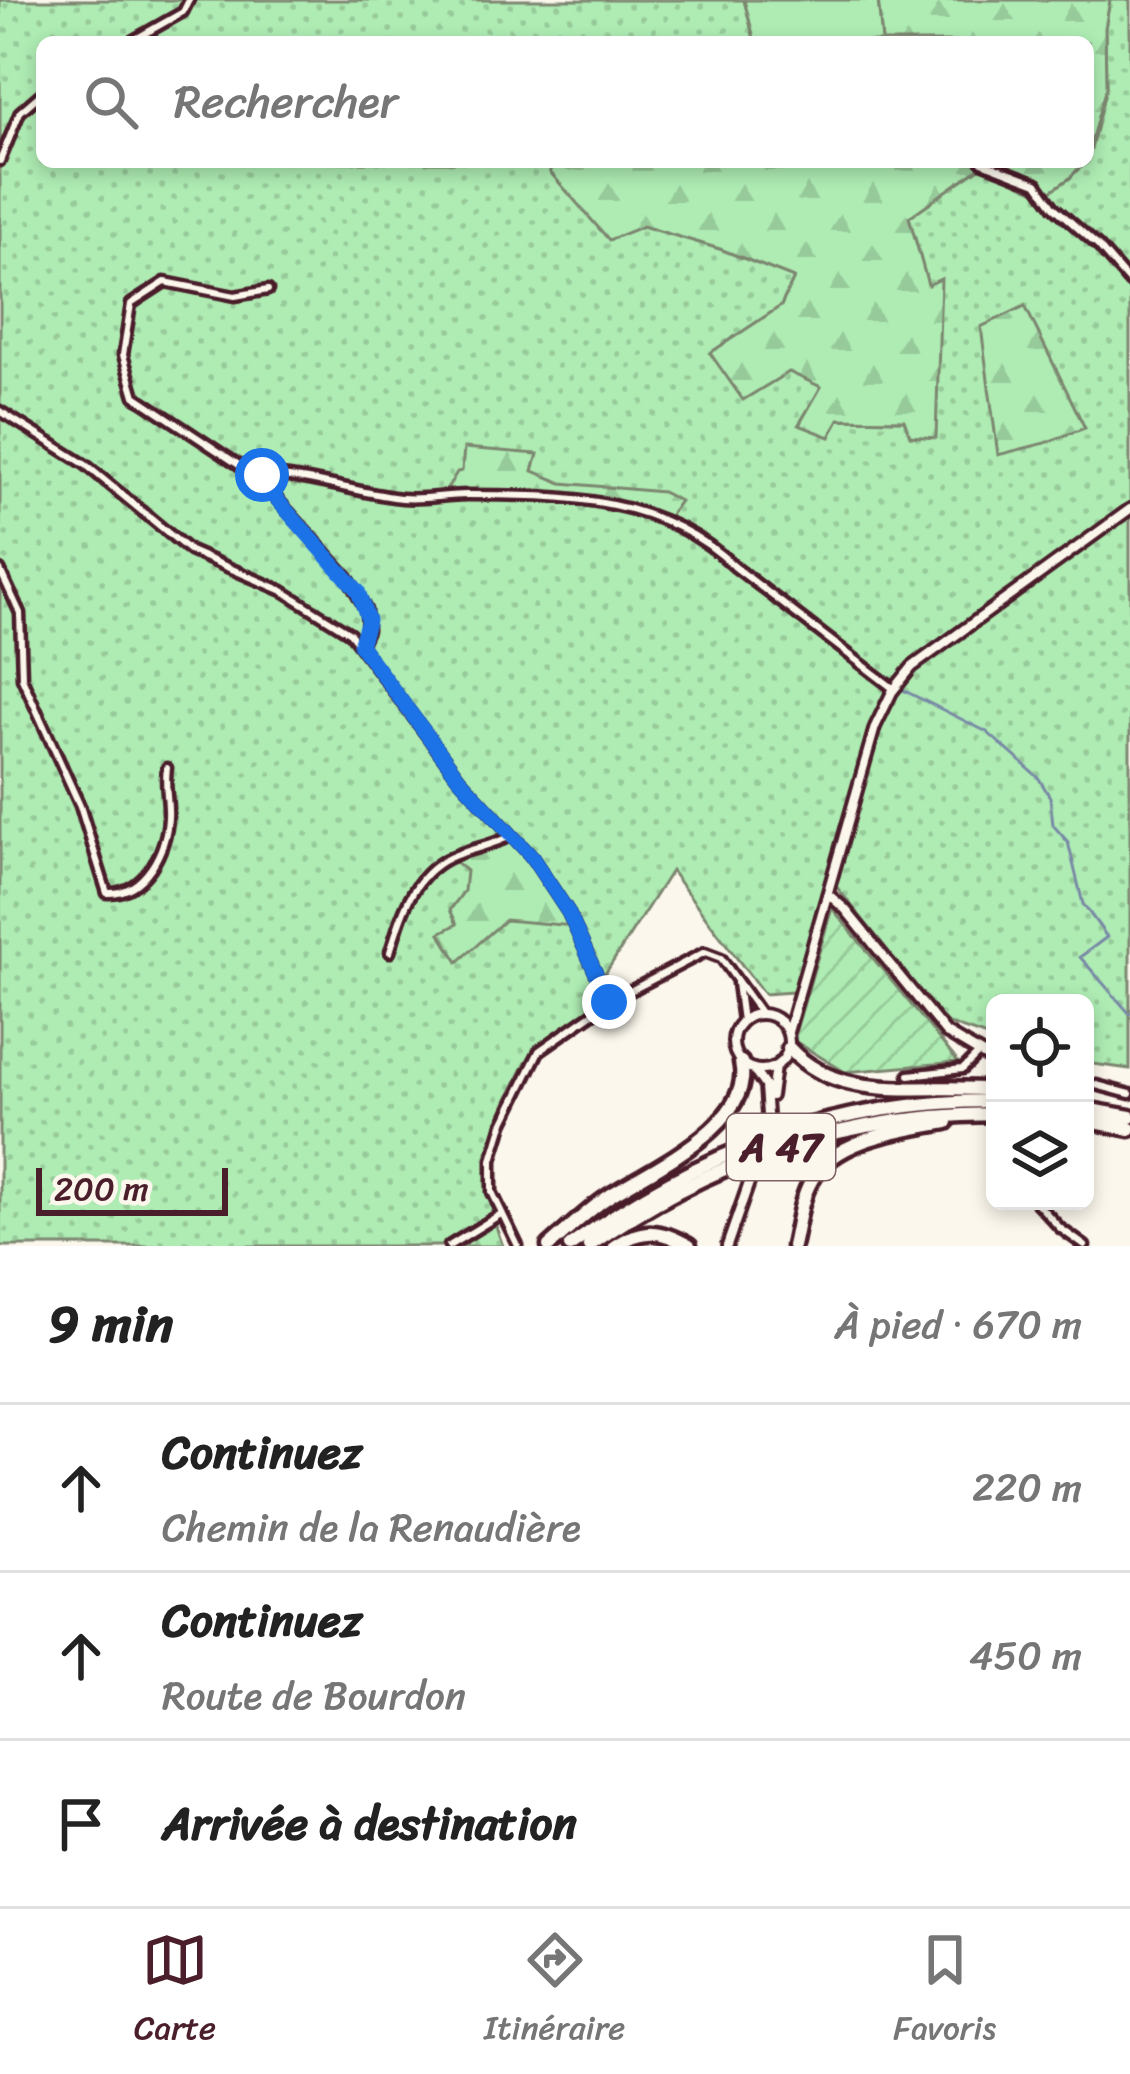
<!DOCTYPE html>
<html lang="fr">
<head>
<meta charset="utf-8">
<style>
  :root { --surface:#fff; --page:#f2f2f2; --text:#222; --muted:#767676; --line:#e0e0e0; --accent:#4a1f2b }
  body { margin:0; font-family:Sriracha,sans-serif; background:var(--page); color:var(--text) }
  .controls { position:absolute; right:36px; bottom:36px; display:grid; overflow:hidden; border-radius:18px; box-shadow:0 6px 18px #0003 }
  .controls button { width:108px; height:108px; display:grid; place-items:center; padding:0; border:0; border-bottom:3px solid var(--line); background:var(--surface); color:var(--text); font:60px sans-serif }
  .scale { position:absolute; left:36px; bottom:30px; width:192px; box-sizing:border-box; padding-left:12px; border:6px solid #4a1f2b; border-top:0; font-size:33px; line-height:42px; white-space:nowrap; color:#4a1f2b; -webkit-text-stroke:9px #fbf7ec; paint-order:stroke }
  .stop { position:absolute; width:36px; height:36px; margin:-27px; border:9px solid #1a73e8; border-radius:50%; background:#fff }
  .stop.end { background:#1a73e8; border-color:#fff; box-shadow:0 3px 12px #0008 }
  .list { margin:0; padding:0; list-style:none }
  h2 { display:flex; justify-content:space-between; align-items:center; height:156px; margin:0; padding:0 48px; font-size:51px }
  h2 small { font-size:39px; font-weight:400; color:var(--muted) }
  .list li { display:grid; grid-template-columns:78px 1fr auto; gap:36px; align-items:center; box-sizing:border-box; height:168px; padding:0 48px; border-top:3px solid var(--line) }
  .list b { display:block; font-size:45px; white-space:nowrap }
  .list p { margin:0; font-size:39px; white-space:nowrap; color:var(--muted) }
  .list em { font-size:39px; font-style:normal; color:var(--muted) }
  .icon { flex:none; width:66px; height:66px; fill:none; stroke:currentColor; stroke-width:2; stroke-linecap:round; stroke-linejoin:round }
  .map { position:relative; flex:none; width:1130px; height:1246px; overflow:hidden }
  .search { position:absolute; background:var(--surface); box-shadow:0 6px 18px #0003; left:36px; right:36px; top:36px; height:132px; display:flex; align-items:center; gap:30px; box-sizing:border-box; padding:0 42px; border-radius:18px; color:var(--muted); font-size:45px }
  .sheet { height:660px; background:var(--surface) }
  nav { display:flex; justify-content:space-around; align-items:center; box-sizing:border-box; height:168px; border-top:3px solid var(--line); background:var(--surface); font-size:33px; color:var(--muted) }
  nav a { display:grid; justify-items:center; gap:6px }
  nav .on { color:var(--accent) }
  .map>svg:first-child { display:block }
  .grass { fill:url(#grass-dots); stroke:#7c866f; stroke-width:3 }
  .forest { fill:url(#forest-firs); stroke:#7c866f; stroke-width:3 }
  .garden { fill:url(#garden-furrows); stroke:#7c866f; stroke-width:3 }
  .pitch { fill:#aeecb3; stroke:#7c866f; stroke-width:3 }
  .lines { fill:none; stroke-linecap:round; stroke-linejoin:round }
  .stream { stroke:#798aa5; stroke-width:3 }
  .street-casing { stroke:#4a1f2b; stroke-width:15 }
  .secondary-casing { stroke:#4a1f2b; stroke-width:16 }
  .highway-casing { stroke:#4a1f2b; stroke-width:21 }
  .street { stroke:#fbf7ec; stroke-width:6 }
  .secondary { stroke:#fbf7ec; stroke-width:8 }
  .highway { stroke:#fbf7ec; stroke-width:12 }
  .secondary-bridge-casing { stroke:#4a1f2b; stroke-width:16; stroke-linecap:butt }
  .secondary-bridge { stroke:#fbf7ec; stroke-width:8 }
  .route { stroke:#1a73e8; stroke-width:15 }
  .labels { text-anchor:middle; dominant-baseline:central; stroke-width:12; stroke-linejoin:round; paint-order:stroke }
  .shield { fill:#fbf7ec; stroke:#7f6065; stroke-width:3 }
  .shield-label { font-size:39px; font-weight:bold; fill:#4a1f2b }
</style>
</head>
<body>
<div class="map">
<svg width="1130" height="1246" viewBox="0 0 1130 1246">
  <defs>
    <pattern id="grass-dots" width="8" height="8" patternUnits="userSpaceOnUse" patternTransform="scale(3)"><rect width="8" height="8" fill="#aeecb3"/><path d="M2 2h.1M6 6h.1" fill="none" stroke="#97ca9a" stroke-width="1.8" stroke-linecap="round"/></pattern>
    <pattern id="forest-firs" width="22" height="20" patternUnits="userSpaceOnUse" patternTransform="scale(3)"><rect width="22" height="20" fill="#aeecb3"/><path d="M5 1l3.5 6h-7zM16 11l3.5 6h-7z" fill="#97ca9a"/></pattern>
    <pattern id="garden-furrows" width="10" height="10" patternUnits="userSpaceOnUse" patternTransform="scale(3)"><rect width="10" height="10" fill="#aeecb3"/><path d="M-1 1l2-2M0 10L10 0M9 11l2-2" fill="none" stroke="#97ca9a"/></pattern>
  </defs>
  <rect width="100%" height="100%" fill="#fbf7ec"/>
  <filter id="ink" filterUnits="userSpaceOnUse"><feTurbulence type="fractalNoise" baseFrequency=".00833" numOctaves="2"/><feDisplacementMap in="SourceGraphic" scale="24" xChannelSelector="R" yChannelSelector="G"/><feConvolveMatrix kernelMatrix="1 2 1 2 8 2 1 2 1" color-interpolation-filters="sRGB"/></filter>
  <g filter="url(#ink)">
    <path class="grass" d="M 0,0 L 744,0 L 755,42 L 42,42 L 42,162 L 552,162 L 550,172 L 643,226 L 720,249 L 794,278 L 781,306 L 711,353 L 789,372 L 822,387 L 799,424 L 838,419 L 905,420 L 940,280 L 928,286 L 909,217 L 982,166 L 1045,195 L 1088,162 L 1106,87 L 1105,28 L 1110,0 L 1130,0 L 1130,1069 L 1085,1063 L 1085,1003 L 995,1003 L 995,1040 L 946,1023 L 827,875 L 793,992 L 764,994 L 671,871 L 603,977 L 603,1003 C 583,1016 558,1028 540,1044 C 526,1057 520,1075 511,1092 C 485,1148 480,1187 503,1246 L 0,1246 Z"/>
    <g class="forest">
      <polygon points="878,0 1110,0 1105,28 1106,87 1088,153 1088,42 882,42"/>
      <polygon points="552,162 1084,162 1070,178 1045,195 982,166 909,217 928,285 941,279 936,438 910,436 904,420 839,419 830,437 799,425 821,387 789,372 743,400 710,353 781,306 794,278 720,249 643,226 609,240 550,172"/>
      <polygon points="1025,306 1085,428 1045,443 998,455 981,327"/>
      <polygon points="464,448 538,454 533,471 562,483 662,492 680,501 667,519 616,504 443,496 457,472 462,471"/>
      <polygon points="510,836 531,856 574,926 505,920 458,962 440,933 457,924 450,910 464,891 466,871 452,859"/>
    </g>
    <polygon class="garden" points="832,908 958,1062 845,1072 793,1040"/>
    <polygon class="pitch" points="744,0 878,0 882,42 755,42"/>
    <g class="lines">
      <polyline class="stream" points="903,690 987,732 1038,777 1050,797 1053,825 1068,842 1083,904 1107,937 1080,957 1130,1014"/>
      <defs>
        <g id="street">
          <polyline points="130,42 183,12 189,0"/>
          <polyline points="0,161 20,112 42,93"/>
          <polyline points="982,162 1037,183 1054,207 1098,246 1130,283"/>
          <polyline points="268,290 235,296 165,282 131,304 123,355 135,396 257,477 347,576 366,610 367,630 360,645"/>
          <polyline points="0,411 86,465 190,551 283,591 350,633 459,778 531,856 568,912 609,1002"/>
          <path d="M 257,477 C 288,470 365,495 402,498 C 424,500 445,495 467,495 C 564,495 662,496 735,567 L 894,689"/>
          <path d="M 0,570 L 20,613 L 22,678 L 80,806 L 107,893 C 144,895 167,850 168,817 C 169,800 164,785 167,768"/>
          <path d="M 390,952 C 402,913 413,871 456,855 C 474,848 494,845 510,836"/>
          <polyline points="737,983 742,1021"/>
          <polyline points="909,1075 963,1069 978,1054"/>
          <polyline points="1085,1082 1130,1094"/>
          <polyline points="1035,1201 1060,1228 1085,1246"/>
          <polyline points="449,1246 501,1214"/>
          <polyline points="518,1246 492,1192 492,1160 503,1124 539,1051 609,1002 705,952 721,958 761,1014"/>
        </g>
        <g id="secondary">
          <polyline points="829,895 845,909 946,1033 995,1062"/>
          <circle cx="761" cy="1042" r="28"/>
          <polyline points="788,1032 875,727 892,692 912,667 1130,509"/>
          <polyline points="753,1069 765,1086 767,1115"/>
          <polyline points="771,1096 775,1067"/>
          <polyline points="727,1246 750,1180"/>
        </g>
        <g id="highway">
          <path d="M 789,1048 C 842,1106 925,1082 995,1090"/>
          <polyline points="1085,1109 1130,1117"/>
          <polyline points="1085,1120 1130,1129"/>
          <path d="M 549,1246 C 568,1230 587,1211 608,1197 C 650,1169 756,1124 741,1062"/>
          <path d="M 570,1246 C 700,1151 832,1101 995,1101"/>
          <path d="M 589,1246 C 710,1159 847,1115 995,1114"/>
          <path d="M 615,1246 C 643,1228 660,1229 689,1246"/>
          <path d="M 793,1246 C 798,1226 800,1200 811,1181 C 834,1138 904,1130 947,1122"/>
        </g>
      </defs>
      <use href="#street" class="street-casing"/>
      <use href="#secondary" class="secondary-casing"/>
      <use href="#highway" class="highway-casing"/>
      <use href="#street" class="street"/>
      <use href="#secondary" class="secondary"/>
      <use href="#highway" class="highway"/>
      <defs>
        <polyline id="secondary-bridge" points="750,1180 767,1115"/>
      </defs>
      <use href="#secondary-bridge" class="secondary-bridge-casing"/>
      <use href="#secondary-bridge" class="secondary-bridge"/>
    </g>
  </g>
  <g class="lines" filter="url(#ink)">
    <polyline class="route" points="262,475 257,477 358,591 368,620 360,645 459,778 531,856 568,912 609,1002"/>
  </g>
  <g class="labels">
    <rect class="shield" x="727" y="1114" width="108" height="66" rx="9"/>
    <g class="shield-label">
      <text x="781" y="1147">A 47</text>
    </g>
  </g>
</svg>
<div class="controls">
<button><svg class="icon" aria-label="locate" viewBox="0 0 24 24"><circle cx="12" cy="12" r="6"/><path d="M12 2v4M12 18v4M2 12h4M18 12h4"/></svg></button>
<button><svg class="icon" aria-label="layers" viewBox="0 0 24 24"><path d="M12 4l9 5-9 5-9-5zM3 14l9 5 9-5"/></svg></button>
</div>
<div class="scale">200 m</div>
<div class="stop" style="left:262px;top:475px"></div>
<div class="stop end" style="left:609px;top:1002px"></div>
<div class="search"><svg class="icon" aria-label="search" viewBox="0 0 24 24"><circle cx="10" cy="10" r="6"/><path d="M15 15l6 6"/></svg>Rechercher</div>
</div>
<section class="sheet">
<h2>9 min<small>À pied · 670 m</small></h2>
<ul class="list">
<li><svg class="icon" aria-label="ahead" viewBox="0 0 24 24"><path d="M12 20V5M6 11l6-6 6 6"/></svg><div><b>Continuez</b><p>Chemin de la Renaudière</p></div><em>220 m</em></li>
<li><svg class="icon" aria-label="ahead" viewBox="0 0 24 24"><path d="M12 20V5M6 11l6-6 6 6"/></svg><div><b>Continuez</b><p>Route de Bourdon</p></div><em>450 m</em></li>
<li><svg class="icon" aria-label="arrive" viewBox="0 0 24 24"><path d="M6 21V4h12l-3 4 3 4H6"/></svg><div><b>Arrivée à destination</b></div></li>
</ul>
</section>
<nav>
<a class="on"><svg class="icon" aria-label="map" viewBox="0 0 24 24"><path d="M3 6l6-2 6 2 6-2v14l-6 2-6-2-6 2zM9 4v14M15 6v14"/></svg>Carte</a>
<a><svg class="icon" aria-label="directions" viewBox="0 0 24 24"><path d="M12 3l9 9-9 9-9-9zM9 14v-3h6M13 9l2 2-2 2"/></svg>Itinéraire</a>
<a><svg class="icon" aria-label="saved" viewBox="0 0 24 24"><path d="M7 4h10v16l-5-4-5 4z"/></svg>Favoris</a>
</nav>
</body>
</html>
